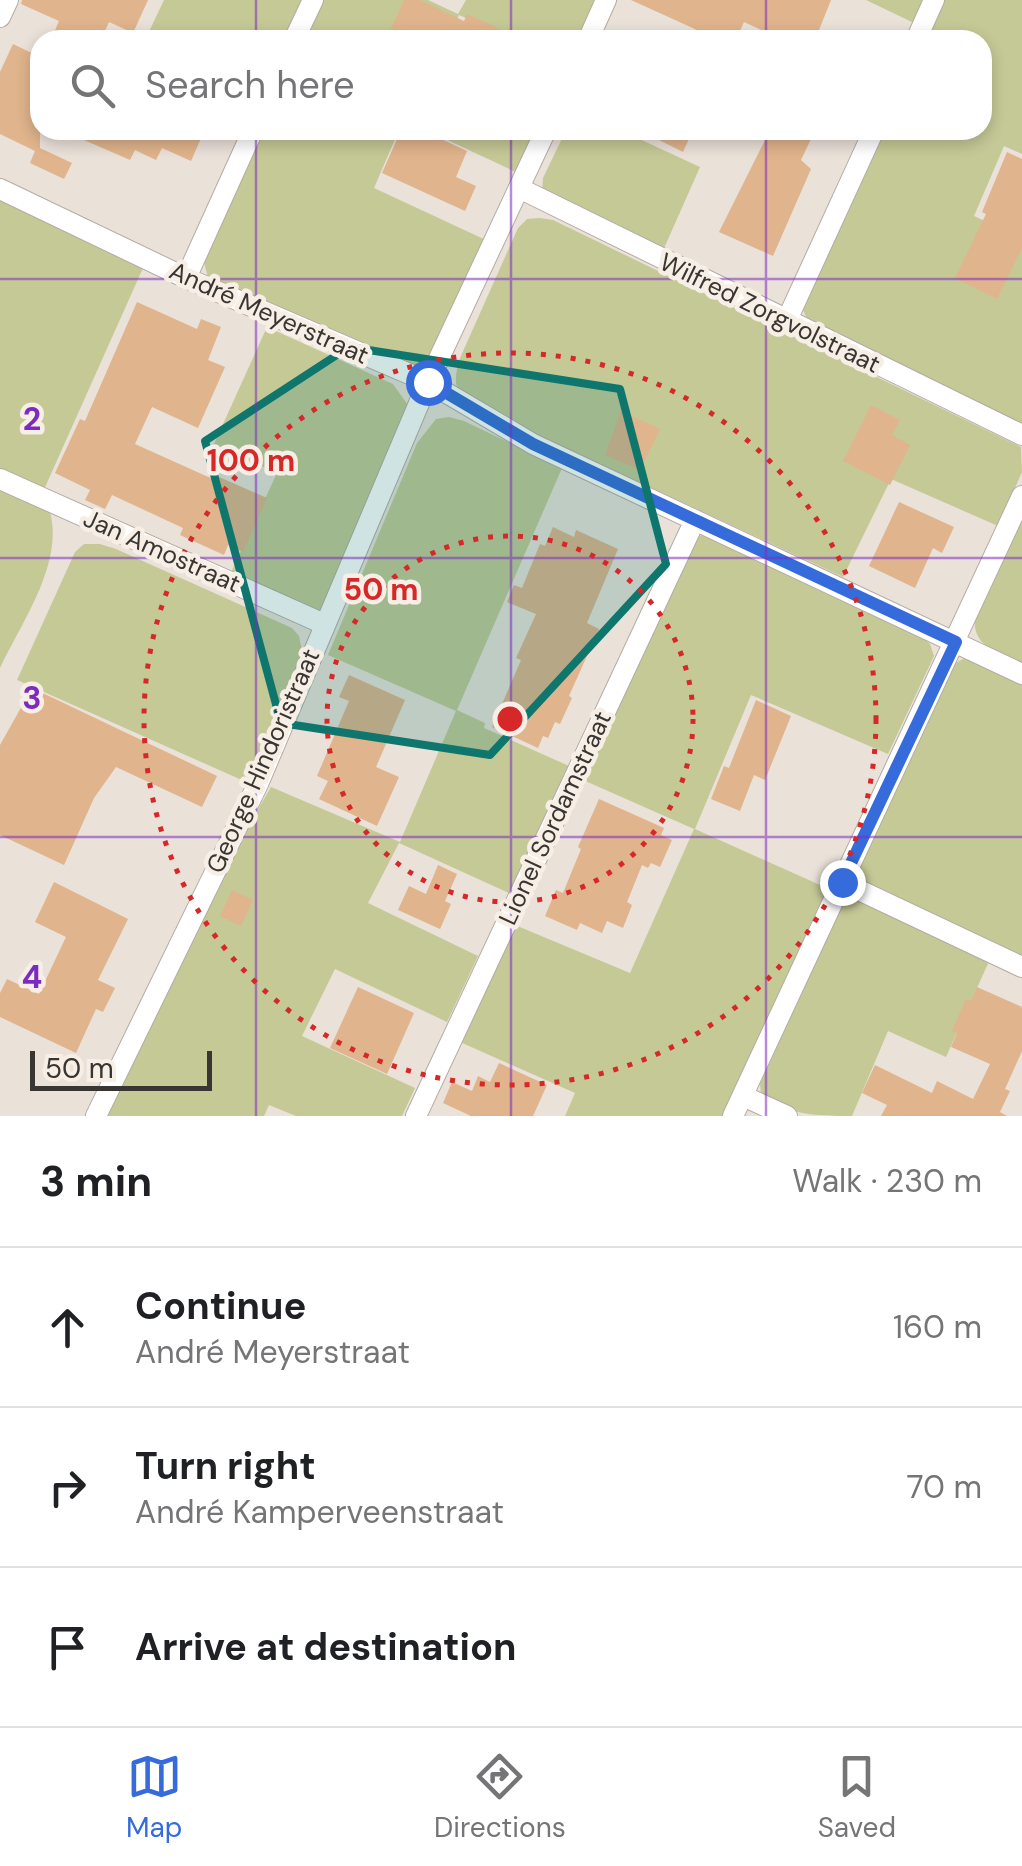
<!DOCTYPE html>
<html lang="en">
<head>
<meta charset="utf-8">
<style>
  :root { --surface:#fff; --page:#f2f2f2; --text:#202124; --muted:#757577; --line:#e0e0e0; --accent:#356bda }
  body { margin:0; font-family:"DM Sans",sans-serif; background:var(--page); color:var(--text) }
  .scale { position:absolute; left:30px; bottom:25px; width:182px; box-sizing:border-box; padding-left:10px; border:5px solid #383532; border-top:0; font-size:28px; line-height:35px; white-space:nowrap; color:#383532; -webkit-text-stroke:8px #f7eee6; paint-order:stroke }
  .stop { position:absolute; width:30px; height:30px; margin:-22px; border:8px solid #356bda; border-radius:50%; background:#fff }
  .stop.end { background:#356bda; border-color:#fff; box-shadow:0 2px 10px #0008 }
  .list { margin:0; padding:0; list-style:none }
  h2 { display:flex; justify-content:space-between; align-items:center; height:130px; margin:0; padding:0 40px; font-size:42px }
  h2 small { font-size:32px; font-weight:400; color:var(--muted) }
  .list li { display:grid; grid-template-columns:65px 1fr auto; gap:30px; align-items:center; box-sizing:border-box; height:160px; padding:0 40px; border-top:2px solid var(--line) }
  .list b { display:block; font-size:38px; white-space:nowrap }
  .list p { margin:0; font-size:32px; white-space:nowrap; color:var(--muted) }
  .list em { font-size:32px; font-style:normal; color:var(--muted) }
  .icon { flex:none; width:55px; height:55px; fill:none; stroke:currentColor; stroke-width:2; stroke-linecap:round; stroke-linejoin:round }
  .map { position:relative; flex:none; width:1022px; height:1116px; overflow:hidden }
  .search { position:absolute; background:var(--surface); box-shadow:0 5px 15px #0003; left:30px; right:30px; top:30px; height:110px; display:flex; align-items:center; gap:25px; box-sizing:border-box; padding:0 35px; border-radius:30px; color:var(--muted); font-size:38px }
  .sheet { height:610px; background:var(--surface) }
  nav { display:flex; justify-content:space-around; align-items:center; box-sizing:border-box; height:140px; border-top:2px solid var(--line); background:var(--surface); font-size:28px; color:var(--muted) }
  nav a { display:grid; justify-items:center; gap:5px }
  nav .on { color:var(--accent) }
  .map>svg:first-child { display:block }
  .green { fill:#c5c996 }
  .building { fill:#e0b48c }
  .lines { fill:none; stroke-linecap:round; stroke-linejoin:round }
  .street-casing { stroke:#b4aba4; stroke-width:22 }
  .street { stroke:#fff; stroke-width:20 }
  .route { stroke:#356bda; stroke-width:12 }
  .marked { fill:#0f766e; fill-opacity:0.2; stroke:#0f766e; stroke-width:8; stroke-linejoin:round }
  .grid { fill:none; stroke:#7b2cbf; stroke-width:2.5; stroke-opacity:0.55 }
  .ring { fill:none; stroke:#d62828; stroke-width:5; stroke-dasharray:5 10 }
  .labels { text-anchor:middle; dominant-baseline:central; stroke-width:9; stroke-linejoin:round; paint-order:stroke }
  .street-label { font-size:25px; fill:#383532; stroke:#f7eee6 }
  .grid-label { font-size:32px; text-anchor:middle; font-weight:bold; fill:#7b2cbf; stroke:#f7eee6; stroke-width:9; stroke-linejoin:round; paint-order:stroke }
  .centre { fill:#d62828; stroke:#f7eee6; stroke-width:5 }
  .ring-label { font-size:30px; text-anchor:middle; font-weight:bold; fill:#d62828; stroke:#f7eee6; stroke-width:9; stroke-linejoin:round; paint-order:stroke }
</style>
</head>
<body>
<div class="map">
<svg width="1022" height="1116" viewBox="0 0 1022 1116">
  <rect width="100%" height="100%" fill="#eae1d9"/>
  <g class="green">
    <polygon points="164,0 303,0 285,40 145,40"/>
    <polygon points="318,0 428,0 458,14 466,0 602,0 584,40 516,40 459,15 447,40 299,40"/>
    <polygon points="866,0 925,0 914,23"/>
    <polygon points="942,0 1022,0 1022,154 1004,146 974,216 1022,238 1022,424 807,319 803,310 883,130 982,130 982,40 924,40"/>
    <polygon points="259,130 399,130 374,188 488,241 439,354 420,373 208,277 204,263 205,248"/>
    <polygon points="426,130 540,130 520,174"/>
    <polygon points="566,130 620,130 700,167 661,255 542,192 543,178"/>
    <polygon points="0,200 143,268 42,494 0,474"/>
    <path d="M 540,218 L 553,220 L 1021,447 L 1022,472 L 998,526 L 891,479 L 843,577 L 463,400 C 453,385 455,375 460,358 L 518,228 L 527,219 Z"/>
    <polygon points="267,327 393,384 410,408 326,610 315,616 227,581 277,473 214,444"/>
    <polygon points="449,417 464,421 562,468 457,710 485,723 484,728 569,766 511,894 399,843 368,903 478,956 447,1022 335,969 302,1036 415,1088 402,1116 296,1116 269,1105 264,1116 107,1116 239,842 271,787 400,842 456,711 328,655 417,443 436,419"/>
    <path d="M 0,483 L 50,512 C 64,564 21,623 0,668 Z"/>
    <path d="M 1022,516 L 1022,664 C 1000,653 972,647 975,619 Z"/>
    <polygon points="702,535 713,537 918,633 930,644 934,656 888,754 751,695 695,829 829,889 725,1116 565,1116 575,1093 460,1042 515,925 630,973 694,829 583,780 693,540"/>
    <polygon points="84,544 100,544 116,549 292,628 299,636 304,661 253,785 17,680 75,552"/>
    <polygon points="963,659 973,660 1022,683 1022,960 854,881 954,664"/>
    <path d="M 848,892 L 990,959 L 946,1057 L 888,1031 L 852,1116 C 818,1116 789,1116 761,1094 L 760,1084 Z"/>
  </g>
  <g class="building">
    <polygon points="22,0 148,0 133,33 109,22 101,40 51,40 59,21 21,4"/>
    <polygon points="404,0 420,0 464,21 467,14 525,40 386,40"/>
    <polygon points="631,0 831,0 817,35 811,32 807,40 783,40 744,22 736,40 719,40"/>
    <polygon points="13,44 40,57 40,148 72,163 64,179 30,163 35,151 0,134 0,72"/>
    <polygon points="61,130 189,130 202,136 191,161 162,148 156,160 135,150 130,160"/>
    <polygon points="401,130 422,130 467,151 456,177 476,186 465,211 382,173"/>
    <polygon points="639,130 693,130 683,152"/>
    <polygon points="770,130 792,130 811,139 801,160 811,169 773,256 719,232"/>
    <polygon points="1007,152 1022,159 1022,248 997,299 955,278 986,214 982,212"/>
    <polygon points="137,302 197,329 201,319 221,327 208,360 225,367 198,428 152,407 135,444 215,480 217,476 267,498 243,552 228,545 224,555 180,535 183,528 112,495 105,509 85,500 90,490 55,473 80,419 85,421"/>
    <polygon points="871,405 900,420 892,435 910,445 890,485 843,461"/>
    <polygon points="621,411 660,429 640,470 605,455"/>
    <polygon points="899,502 954,527 942,553 933,548 915,588 869,566"/>
    <polygon points="553,527 574,537 576,530 618,549 587,623 599,629 569,696 572,698 560,724 555,722 548,738 543,736 538,748 492,727 521,660 516,658 536,614 507,602 514,585 522,588 540,544 545,546"/>
    <polygon points="349,675 405,700 376,767 399,777 377,826 319,799 328,781 317,776 349,701 339,697"/>
    <polygon points="32,688 217,776 202,807 116,767 94,798 64,865 0,835 0,745"/>
    <polygon points="756,700 791,716 765,780 754,775 740,811 711,799 724,766 729,768"/>
    <polygon points="599,799 664,828 661,835 672,840 660,867 651,863 648,868 642,865 627,902 632,905 623,928 607,921 602,933 580,923 577,930 545,916 556,890 563,893 581,849 578,847"/>
    <polygon points="438,865 457,874 445,901 451,904 440,929 398,910 409,886 426,894"/>
    <polygon points="54,882 128,919 98,980 115,988 103,1012 96,1009 76,1053 0,1017 0,993 7,979 39,994 66,937 35,922"/>
    <polygon points="232,890 253,900 241,926 220,916"/>
    <polygon points="358,987 414,1013 387,1074 330,1048"/>
    <polygon points="977,987 1022,1007 1022,1051 1005,1089 1010,1091 1000,1112 1007,1116 881,1116 887,1105 862,1093 875,1065 932,1093 937,1081 973,1099 990,1064 951,1047 957,1033 952,1031 966,999 971,1001"/>
    <polygon points="499,1063 547,1085 533,1116 471,1116 443,1103 452,1082 472,1091 478,1076 490,1082"/>
  </g>
  <g class="lines">
    <defs>
      <g id="street">
        <polyline points="0,17 8,0"/>
        <polyline points="294,40 313,0"/>
        <polyline points="588,40 606,0"/>
        <polyline points="916,40 934,0"/>
        <polyline points="519,188 1022,435"/>
        <polyline points="0,189 186,278 428,382 533,444 1022,674"/>
        <polyline points="186,278 253,130"/>
        <polyline points="786,322 874,130"/>
        <polyline points="0,479 324,624"/>
        <polyline points="842,882 1022,967"/>
        <polyline points="743,1096 787,1116"/>
        <polyline points="96,1116 258,784 428,382 546,130"/>
        <polyline points="416,1116 695,520"/>
        <polyline points="733,1116 1022,496"/>
      </g>
    </defs>
    <use href="#street" class="street-casing"/>
    <use href="#street" class="street"/>
  </g>
  <g class="lines">
    <polyline class="route" points="428,382 533,444 956,642 842,882"/>
  </g>
  <path class="marked" d="M 349,347 L 620,389 L 666,564 L 490,755 L 281,723 L 205,441 Z"/>
  <path class="grid" d="M 256,0 L 256,40M 511,0 L 511,40M 766,0 L 766,40M 256,130 L 256,1116M 511,130 L 511,1116M 766,130 L 766,1116M 0,279 L 1022,279M 0,558 L 1022,558M 0,837 L 1022,837"/>
  <g class="ring">
    <circle cx="510" cy="719" r="183"/>
    <circle cx="510" cy="719" r="366"/>
  </g>
  <g class="labels">
    <g class="street-label">
      <text transform="translate(269 313) rotate(24)">André Meyerstraat</text>
      <text transform="translate(770 313) rotate(26)">Wilfred Zorgvolstraat</text>
      <text transform="translate(162 551) rotate(24)">Jan Amostraat</text>
      <text transform="translate(263 761) rotate(-66)">George Hindoristraat</text>
      <text transform="translate(555 818) rotate(-65)">Lionel Sordamstraat</text>
    </g>
  </g>
  <g class="grid-label">
    <text x="32" y="430">2</text>
    <text x="32" y="709">3</text>
    <text x="32" y="988">4</text>
  </g>
  <circle cx="510" cy="719" r="15" class="centre"/>
  <g class="ring-label">
    <text x="251" y="471">100 m</text>
    <text x="381" y="600">50 m</text>
  </g>
</svg>
<div class="scale">50 m</div>
<div class="stop" style="left:428px;top:382px"></div>
<div class="stop end" style="left:842px;top:882px"></div>
<div class="search"><svg class="icon" aria-label="search" viewBox="0 0 24 24"><circle cx="10" cy="10" r="6"/><path d="M15 15l6 6"/></svg>Search here</div>
</div>
<section class="sheet">
<h2>3 min<small>Walk · 230 m</small></h2>
<ul class="list">
<li><svg class="icon" aria-label="ahead" viewBox="0 0 24 24"><path d="M12 20V5M6 11l6-6 6 6"/></svg><div><b>Continue</b><p>André Meyerstraat</p></div><em>160 m</em></li>
<li><svg class="icon" aria-label="right" viewBox="0 0 24 24"><path d="M7 20v-9h11M14 6l5 5-5 5"/></svg><div><b>Turn right</b><p>André Kamperveenstraat</p></div><em>70 m</em></li>
<li><svg class="icon" aria-label="arrive" viewBox="0 0 24 24"><path d="M6 21V4h12l-3 4 3 4H6"/></svg><div><b>Arrive at destination</b></div></li>
</ul>
</section>
<nav>
<a class="on"><svg class="icon" aria-label="map" viewBox="0 0 24 24"><path d="M3 6l6-2 6 2 6-2v14l-6 2-6-2-6 2zM9 4v14M15 6v14"/></svg>Map</a>
<a><svg class="icon" aria-label="directions" viewBox="0 0 24 24"><path d="M12 3l9 9-9 9-9-9zM9 14v-3h6M13 9l2 2-2 2"/></svg>Directions</a>
<a><svg class="icon" aria-label="saved" viewBox="0 0 24 24"><path d="M7 4h10v16l-5-4-5 4z"/></svg>Saved</a>
</nav>
</body>
</html>
